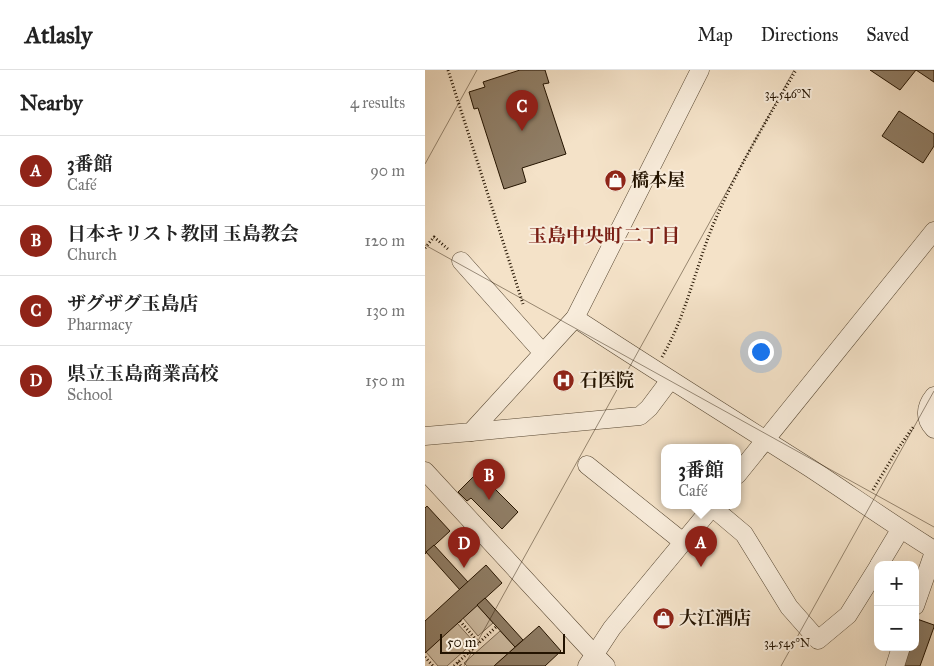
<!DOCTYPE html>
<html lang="en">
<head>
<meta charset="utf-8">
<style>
  :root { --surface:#fff; --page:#f6f6f6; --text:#222; --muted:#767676; --line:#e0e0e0; --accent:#8f2418 }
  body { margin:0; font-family:"IM FELL Great Primer","Noto Serif JP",serif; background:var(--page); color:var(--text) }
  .controls { position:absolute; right:15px; bottom:15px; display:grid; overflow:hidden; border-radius:10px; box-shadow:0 5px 20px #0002 }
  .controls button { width:45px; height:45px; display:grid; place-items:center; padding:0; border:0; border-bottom:1px solid var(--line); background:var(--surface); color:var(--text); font:25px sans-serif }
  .scale { position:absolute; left:15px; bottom:12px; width:125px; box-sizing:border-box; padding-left:5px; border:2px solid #231300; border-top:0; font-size:14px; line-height:18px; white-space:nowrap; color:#231300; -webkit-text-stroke:4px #f8ecdb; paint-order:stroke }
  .you { position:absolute; left:335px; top:281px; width:18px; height:18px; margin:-12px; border:4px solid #fff; border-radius:50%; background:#1a73e8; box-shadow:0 0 0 8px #1a73e833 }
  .badge { display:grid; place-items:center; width:32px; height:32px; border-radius:50%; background:var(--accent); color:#fff; font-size:16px; font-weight:700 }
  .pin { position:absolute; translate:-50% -41px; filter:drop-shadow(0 1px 2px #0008) }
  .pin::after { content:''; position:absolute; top:26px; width:18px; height:15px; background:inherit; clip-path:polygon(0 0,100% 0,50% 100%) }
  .popup { position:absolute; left:236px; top:374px; width:80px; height:65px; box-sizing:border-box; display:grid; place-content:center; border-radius:10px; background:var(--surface); filter:drop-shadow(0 1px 4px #0005); font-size:16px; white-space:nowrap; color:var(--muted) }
  .popup b { font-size:19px; color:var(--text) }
  .popup::after { content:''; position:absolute; left:50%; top:100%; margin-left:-10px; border:10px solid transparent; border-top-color:var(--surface) }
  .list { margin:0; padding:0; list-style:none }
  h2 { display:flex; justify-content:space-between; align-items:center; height:65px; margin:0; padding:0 20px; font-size:21px }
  h2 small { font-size:16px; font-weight:400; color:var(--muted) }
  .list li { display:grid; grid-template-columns:32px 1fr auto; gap:15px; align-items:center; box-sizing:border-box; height:70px; padding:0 20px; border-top:1px solid var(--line) }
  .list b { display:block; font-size:19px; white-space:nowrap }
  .list p { margin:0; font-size:16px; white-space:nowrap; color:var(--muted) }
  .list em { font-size:16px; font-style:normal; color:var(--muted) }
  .map { position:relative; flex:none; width:509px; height:596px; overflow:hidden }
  header { display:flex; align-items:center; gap:30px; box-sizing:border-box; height:70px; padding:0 25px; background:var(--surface); border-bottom:1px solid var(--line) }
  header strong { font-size:24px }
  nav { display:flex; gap:28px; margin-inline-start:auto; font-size:18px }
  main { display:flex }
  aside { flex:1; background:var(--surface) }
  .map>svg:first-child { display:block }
  .green { fill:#d0bfa6; stroke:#7a6953 }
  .building { fill:#907f68; stroke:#231300 }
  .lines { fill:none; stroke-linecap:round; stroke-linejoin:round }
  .minor-casing { stroke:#574732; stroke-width:19 }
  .path { stroke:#231300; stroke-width:3; stroke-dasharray:1 2.5; stroke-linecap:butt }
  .minor { stroke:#f8ecdb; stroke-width:18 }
  .ticks { fill:none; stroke:#231300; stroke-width:1; stroke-opacity:0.45 }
  .labels { text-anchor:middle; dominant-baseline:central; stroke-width:4; stroke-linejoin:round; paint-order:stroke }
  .poi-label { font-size:18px; font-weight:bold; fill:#231300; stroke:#f8ecdb; text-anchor:start }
  .neighbourhood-label { font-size:19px; font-weight:bold; fill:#7a1f14; stroke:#f8ecdb }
  .ticks-label { font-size:12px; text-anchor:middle; fill:#231300; stroke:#f8ecdb; stroke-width:4; stroke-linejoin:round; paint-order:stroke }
</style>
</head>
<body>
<header>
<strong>Atlasly</strong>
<nav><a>Map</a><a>Directions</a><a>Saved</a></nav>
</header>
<main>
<aside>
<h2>Nearby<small>4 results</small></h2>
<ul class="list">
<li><span class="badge">A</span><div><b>3番館</b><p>Café</p></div><em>90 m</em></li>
<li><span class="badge">B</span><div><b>日本キリスト教団 玉島教会</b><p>Church</p></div><em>120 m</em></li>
<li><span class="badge">C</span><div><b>ザグザグ玉島店</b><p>Pharmacy</p></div><em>130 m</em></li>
<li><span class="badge">D</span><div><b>県立玉島商業高校</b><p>School</p></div><em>150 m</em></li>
</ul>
</aside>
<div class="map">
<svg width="509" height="596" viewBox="0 0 509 596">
  <rect width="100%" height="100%" fill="#f4e2c8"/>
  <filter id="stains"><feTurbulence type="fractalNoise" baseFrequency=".004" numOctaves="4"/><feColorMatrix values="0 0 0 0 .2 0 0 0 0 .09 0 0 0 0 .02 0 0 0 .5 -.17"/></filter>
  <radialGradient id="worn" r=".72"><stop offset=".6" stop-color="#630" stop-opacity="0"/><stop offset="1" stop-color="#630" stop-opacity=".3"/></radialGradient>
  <g class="green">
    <polygon points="52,535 68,553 53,566 38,548"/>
    <polygon points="32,553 49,572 22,596 13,596 1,582"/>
    <polygon points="75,561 90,577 69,596 42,596 39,593"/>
  </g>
  <g class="building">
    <polygon points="95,0 120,0 124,13 118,14 141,84 97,98 101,112 79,119 53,38 49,39 44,22 60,17 58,12"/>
    <polygon points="445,0 491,0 475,20"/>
    <polygon points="491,0 509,0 509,12"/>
    <polygon points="474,41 509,64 509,76 498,93 457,66"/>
    <polygon points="53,402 93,442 77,459 46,428 42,431 33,422"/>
    <polygon points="2,436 25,461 0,484 0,438"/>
    <polygon points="9,475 43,512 35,520 1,482"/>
    <polygon points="61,495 77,513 0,583 0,551"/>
    <polygon points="60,528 98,570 90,577 52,535"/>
    <polygon points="492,549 509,555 509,557 495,596 475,596 482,577 490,577 490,554"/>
    <polygon points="114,556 136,581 120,596 69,596"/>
  </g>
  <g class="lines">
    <defs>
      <g id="minor">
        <polyline points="36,191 118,283"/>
        <path d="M 150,248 C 228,299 306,348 385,398 C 426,425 467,454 509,480"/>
        <path d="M 509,326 C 500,337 499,349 509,359"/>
        <polyline points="46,362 215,346 224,338 245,310"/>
        <polyline points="0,366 46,362 150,248 275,0"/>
        <polyline points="162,395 258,472"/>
        <polyline points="0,401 169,584 181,596"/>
        <polyline points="312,405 509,161"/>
        <polyline points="287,437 319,464 364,537 393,570 423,545 453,497"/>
        <polyline points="454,495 475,460"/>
        <polyline points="490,536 509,482"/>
        <polyline points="162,596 187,558 288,436"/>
        <polyline points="470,596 476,577"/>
      </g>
    </defs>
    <use href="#minor" class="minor-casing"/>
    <g class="path">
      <polyline points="23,0 98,234"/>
      <polyline points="0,178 9,167 24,180"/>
      <path d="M 237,287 C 261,246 270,199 288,155 C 311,101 341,51 371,0"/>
      <polyline points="448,420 472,380 489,356"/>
      <polyline points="35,551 54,573"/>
      <polyline points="0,587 8,596"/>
      <polyline points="33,592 36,596"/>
      <polyline points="29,596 71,557"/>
    </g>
    <use href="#minor" class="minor"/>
  </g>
  <path class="ticks" d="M 0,94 L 52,0M 0,175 L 509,457M 39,596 L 369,0M 356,596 L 509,321"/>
  <defs>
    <symbol id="shop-disc" viewBox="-11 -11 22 22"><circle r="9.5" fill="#8f2418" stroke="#f8ecdb"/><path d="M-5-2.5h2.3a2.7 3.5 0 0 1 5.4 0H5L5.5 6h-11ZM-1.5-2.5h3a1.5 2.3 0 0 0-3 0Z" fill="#fff"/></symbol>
    <symbol id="hospital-disc" viewBox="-11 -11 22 22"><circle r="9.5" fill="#8f2418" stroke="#f8ecdb"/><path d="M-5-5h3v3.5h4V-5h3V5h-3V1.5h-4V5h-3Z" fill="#fff"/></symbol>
  </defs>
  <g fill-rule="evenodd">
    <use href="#shop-disc" x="178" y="98" width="25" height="25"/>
    <use href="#hospital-disc" x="126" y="298" width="25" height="25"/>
    <use href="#shop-disc" x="226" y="536" width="25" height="25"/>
  </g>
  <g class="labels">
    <g class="poi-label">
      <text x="206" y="110">橋本屋</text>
      <text x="155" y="310">石医院</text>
      <text x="254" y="548">大江酒店</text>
    </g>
    <g class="neighbourhood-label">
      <text x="179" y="165">玉島中央町二丁目</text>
    </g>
  </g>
  <g class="ticks-label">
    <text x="363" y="28">34.546°N</text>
    <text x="362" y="577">34.545°N</text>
  </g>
  <rect width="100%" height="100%" filter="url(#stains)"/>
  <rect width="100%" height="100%" fill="url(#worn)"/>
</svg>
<div class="controls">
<button>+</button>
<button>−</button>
</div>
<div class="scale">50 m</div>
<div class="you"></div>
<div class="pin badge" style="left:276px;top:497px">A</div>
<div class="popup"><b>3番館</b>Café</div>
<div class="pin badge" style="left:64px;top:430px">B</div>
<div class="pin badge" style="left:97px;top:61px">C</div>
<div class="pin badge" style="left:39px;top:498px">D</div>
</div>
</main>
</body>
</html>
